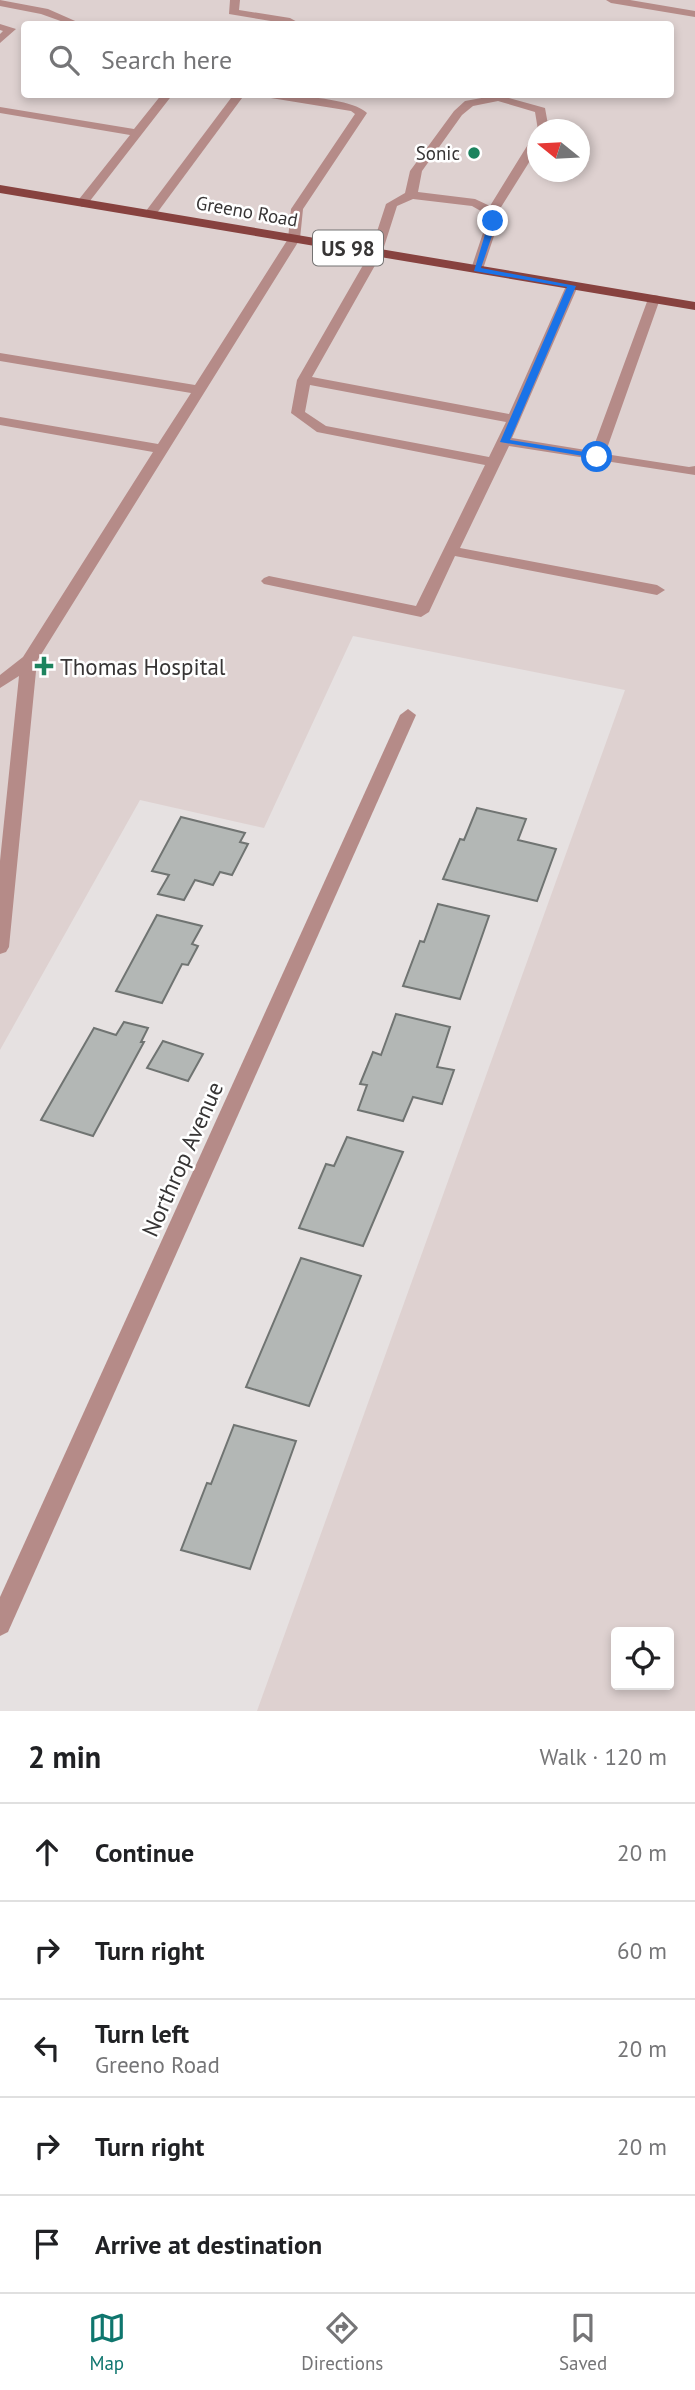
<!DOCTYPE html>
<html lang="en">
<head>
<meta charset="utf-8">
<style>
  :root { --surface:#fff; --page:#f6f6f6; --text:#202124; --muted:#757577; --line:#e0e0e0; --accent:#0f766e }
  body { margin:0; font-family:"PT Sans",sans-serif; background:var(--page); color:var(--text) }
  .controls { position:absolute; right:21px; bottom:21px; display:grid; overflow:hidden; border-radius:7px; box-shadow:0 4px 10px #0003 }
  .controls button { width:63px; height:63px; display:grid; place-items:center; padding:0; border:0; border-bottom:2px solid var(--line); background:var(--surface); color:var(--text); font:35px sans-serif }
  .compass { position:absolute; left:527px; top:119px; width:63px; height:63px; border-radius:50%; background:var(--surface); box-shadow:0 4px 10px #0003; rotate:288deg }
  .stop { position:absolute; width:21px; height:21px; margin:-16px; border:5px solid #1a73e8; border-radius:50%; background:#fff }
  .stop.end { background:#1a73e8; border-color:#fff; box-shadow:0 2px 7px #0008 }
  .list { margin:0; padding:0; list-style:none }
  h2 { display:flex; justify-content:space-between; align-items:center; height:91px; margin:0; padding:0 28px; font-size:30px }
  h2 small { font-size:23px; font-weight:400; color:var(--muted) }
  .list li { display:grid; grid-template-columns:46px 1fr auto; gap:21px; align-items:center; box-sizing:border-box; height:98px; padding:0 28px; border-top:2px solid var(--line) }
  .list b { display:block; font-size:26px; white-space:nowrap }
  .list p { margin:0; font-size:23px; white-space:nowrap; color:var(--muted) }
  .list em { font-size:23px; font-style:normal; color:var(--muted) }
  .icon { flex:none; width:38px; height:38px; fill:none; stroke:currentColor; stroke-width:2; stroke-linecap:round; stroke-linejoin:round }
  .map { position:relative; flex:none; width:695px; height:1711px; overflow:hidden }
  .search { position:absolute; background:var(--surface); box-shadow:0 4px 10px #0003; left:21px; right:21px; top:21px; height:77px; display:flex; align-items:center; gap:18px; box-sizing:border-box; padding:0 24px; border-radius:7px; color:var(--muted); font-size:26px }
  .sheet { height:581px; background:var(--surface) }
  nav { display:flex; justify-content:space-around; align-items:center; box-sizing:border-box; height:98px; border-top:2px solid var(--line); background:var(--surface); font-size:19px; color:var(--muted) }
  nav a { display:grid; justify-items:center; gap:4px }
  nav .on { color:var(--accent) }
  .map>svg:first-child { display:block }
  .built { fill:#ded1d0; fill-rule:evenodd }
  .building { fill:#b3b7b5; stroke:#707472; stroke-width:2 }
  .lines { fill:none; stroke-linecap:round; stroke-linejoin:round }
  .minor { fill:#b58b88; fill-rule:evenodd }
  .major { fill:#87423f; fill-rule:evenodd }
  .route { fill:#1a73e8 }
  .poi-dot { fill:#1c835e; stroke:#fff; stroke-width:2.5 }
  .labels { text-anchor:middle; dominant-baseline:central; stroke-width:5; stroke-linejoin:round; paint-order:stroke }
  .far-poi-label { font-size:19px; fill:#373535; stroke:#fff; text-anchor:end }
  .far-street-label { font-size:19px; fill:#373535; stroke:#fff }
  .shield { fill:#fff; stroke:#737272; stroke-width:2 }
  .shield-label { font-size:21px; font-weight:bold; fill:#373535 }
  .poi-label { font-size:23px; fill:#373535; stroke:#fff; text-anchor:start }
  .street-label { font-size:23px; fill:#373535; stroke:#fff }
</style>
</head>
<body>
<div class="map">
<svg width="695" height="1711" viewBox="0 0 695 1711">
  <rect width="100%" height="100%" fill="#e6e1e1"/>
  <path class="built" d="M 0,0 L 695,0 L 695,1711 L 257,1711 L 625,690 L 353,636 L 264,828 L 140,800 L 0,1050 ZM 24,24 L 670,24 L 670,94 L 24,94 ZM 538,130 L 580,130 L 580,172 L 538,172 ZM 616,1632 L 669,1632 L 669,1685 L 616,1685 Z"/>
  <g class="building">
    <polygon points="477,808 526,819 518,840 556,849 537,901 443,879 460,839 464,840"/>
    <polygon points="181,817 245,833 240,842 248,844 232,875 220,872 213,885 195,880 184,900 158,894 169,875 152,871"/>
    <polygon points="438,904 489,916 460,999 403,986 420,941 424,942"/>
    <polygon points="157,915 202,926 192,944 198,946 188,965 182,964 162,1003 116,991"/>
    <polygon points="396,1014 450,1027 437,1067 454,1070 442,1104 413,1097 403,1121 358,1110 367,1085 360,1084 373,1052 381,1055"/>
    <polygon points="124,1022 148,1028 141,1042 144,1042 93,1136 41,1120 94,1028 116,1035"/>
    <polygon points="163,1041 203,1054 188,1081 147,1068"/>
    <polygon points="347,1137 403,1152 363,1246 299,1228 326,1164 334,1166"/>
    <polygon points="301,1258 361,1276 309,1406 246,1387"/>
    <polygon points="234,1425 296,1441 250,1569 181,1550 207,1483 211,1484"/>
  </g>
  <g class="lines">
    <g class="minor">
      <polygon points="0,0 48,9 82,24 69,24 41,14 0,6"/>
      <polygon points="230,0 240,0 239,10 290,18 301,24 289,24 229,14"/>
      <polygon points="606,0 630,0 695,11 695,17 611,3"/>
      <polygon points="0,24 16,29 0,43 0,34 3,31 0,30"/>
      <polygon points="162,94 173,94 86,206 82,207 76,203 130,135 0,113 0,107 134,129"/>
      <polygon points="234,94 245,94 154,217 146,217 146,211"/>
      <path d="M 247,94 C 272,94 351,96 367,113 L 303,209 L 300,239 L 37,661 L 9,947 L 6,952 L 0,954 L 0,861 L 19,676 L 0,688 L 0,675 L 23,657 L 153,452 L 0,425 L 0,417 L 158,444 L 191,393 L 0,361 L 0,353 L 195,385 L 288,239 L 291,209 L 355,114 L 351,111 Z"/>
      <path d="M 498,95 L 545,108 L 549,130 L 538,130 L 535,112 L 498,101 L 473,106 L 462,115 L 422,171 L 418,192 L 475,199 L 490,206 L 532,138 L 538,135 L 538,148 L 498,212 L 499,221 L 483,269 L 477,273 L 471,269 L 487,221 L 486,214 L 472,206 L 413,199 L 397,206 L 382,253 L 312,377 L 509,414 L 566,286 L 572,282 L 577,283 L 578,286 L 512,438 L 592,451 L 648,299 L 654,295 L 659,296 L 660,299 L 605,454 L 689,467 L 695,466 L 695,475 L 509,446 L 460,548 L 657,585 L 665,590 L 657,595 L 455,556 L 429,612 L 421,617 L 264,584 L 261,581 L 264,578 L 269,576 L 416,606 L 485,465 L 317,432 L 291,413 L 297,380 L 370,253 L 386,204 L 405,193 L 410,171 L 454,111 L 465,101 ZM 310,385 L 506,422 L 489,457 L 326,426 L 305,412 Z"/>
      <polygon points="408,709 416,715 8,1632 0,1636 0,1597 400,715"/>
    </g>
    <polygon class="major" points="0,185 695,302 695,310 0,193"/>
  </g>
  <polygon class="route" points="493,219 497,221 481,268 576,286 510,440 597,454 601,455 601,459 500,442 567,287 474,271 489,221"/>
  <g class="poi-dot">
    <circle cx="474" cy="153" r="7"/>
    <path d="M40.5 655.5h7v7h7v7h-7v7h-7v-7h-7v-7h7z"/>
  </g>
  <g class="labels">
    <g class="far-poi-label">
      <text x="460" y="153">Sonic</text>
    </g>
    <g class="far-street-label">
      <text transform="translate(247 211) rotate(10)">Greeno Road</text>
    </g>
    <rect class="shield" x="313" y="230.5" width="70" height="35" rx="5"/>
    <g class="shield-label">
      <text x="348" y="248">US 98</text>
    </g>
    <g class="poi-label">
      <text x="60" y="666">Thomas Hospital</text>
    </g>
    <g class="street-label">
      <text transform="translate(182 1159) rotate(-66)">Northrop Avenue</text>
    </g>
  </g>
</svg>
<div class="controls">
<button><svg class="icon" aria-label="locate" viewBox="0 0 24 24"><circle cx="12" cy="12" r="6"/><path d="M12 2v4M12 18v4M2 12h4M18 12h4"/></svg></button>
</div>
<svg class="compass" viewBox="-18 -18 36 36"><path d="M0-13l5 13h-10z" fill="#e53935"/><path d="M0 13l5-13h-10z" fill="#757577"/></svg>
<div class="stop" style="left:597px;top:457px"></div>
<div class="stop end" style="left:493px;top:221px"></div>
<div class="search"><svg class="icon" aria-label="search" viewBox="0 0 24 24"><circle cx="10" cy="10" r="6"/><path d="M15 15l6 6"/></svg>Search here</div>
</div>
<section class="sheet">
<h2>2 min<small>Walk · 120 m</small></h2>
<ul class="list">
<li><svg class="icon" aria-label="ahead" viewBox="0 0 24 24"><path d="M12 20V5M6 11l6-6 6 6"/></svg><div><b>Continue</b></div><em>20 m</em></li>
<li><svg class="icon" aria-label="right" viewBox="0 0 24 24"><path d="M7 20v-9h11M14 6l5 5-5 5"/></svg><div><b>Turn right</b></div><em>60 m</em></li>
<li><svg class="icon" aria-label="left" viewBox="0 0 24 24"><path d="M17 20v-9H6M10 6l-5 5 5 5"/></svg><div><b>Turn left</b><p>Greeno Road</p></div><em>20 m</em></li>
<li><svg class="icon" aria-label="right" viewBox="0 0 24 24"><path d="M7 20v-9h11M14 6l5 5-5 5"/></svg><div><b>Turn right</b></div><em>20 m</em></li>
<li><svg class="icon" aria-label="arrive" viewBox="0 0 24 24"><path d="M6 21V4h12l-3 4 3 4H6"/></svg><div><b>Arrive at destination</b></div></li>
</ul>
</section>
<nav>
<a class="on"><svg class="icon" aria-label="map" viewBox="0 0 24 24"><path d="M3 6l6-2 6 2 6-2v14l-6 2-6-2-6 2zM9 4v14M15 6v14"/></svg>Map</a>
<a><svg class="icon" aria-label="directions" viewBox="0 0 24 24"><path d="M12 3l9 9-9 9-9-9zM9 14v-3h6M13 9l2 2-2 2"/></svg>Directions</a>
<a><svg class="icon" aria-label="saved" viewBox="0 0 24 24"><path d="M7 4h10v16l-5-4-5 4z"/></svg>Saved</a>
</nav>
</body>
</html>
